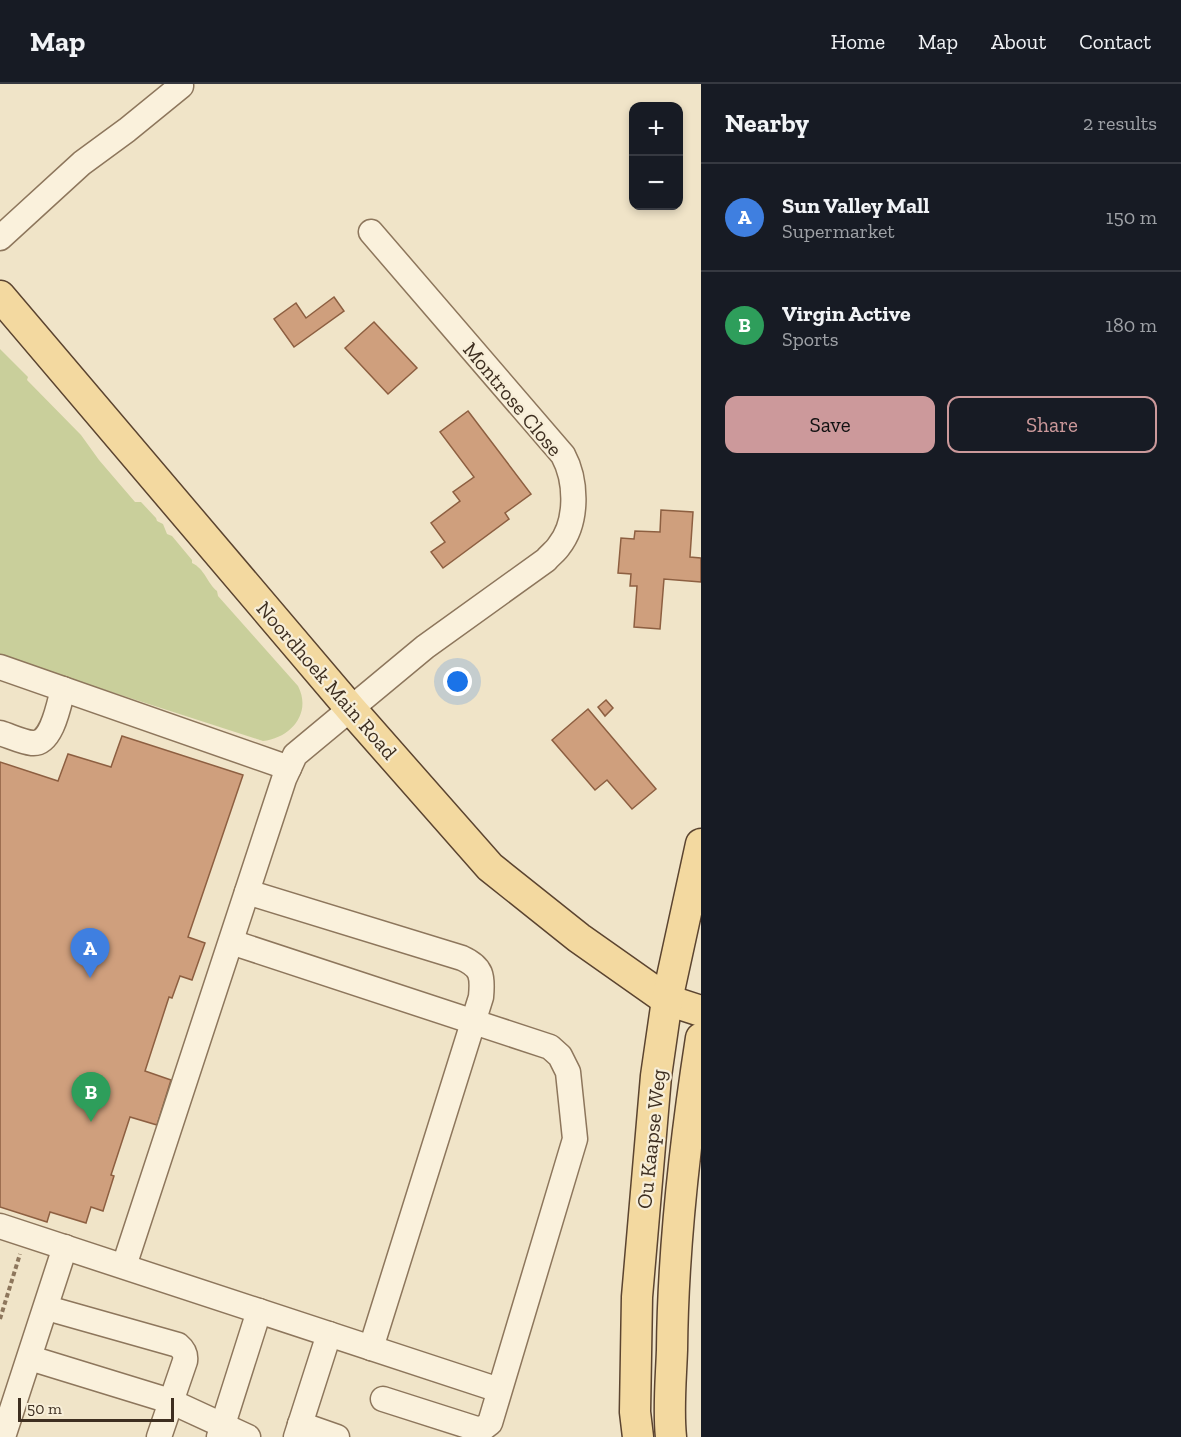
<!DOCTYPE html>
<html lang="en">
<head>
<meta charset="utf-8">
<style>
  :root { --surface:#171b24; --page:#242831; --text:#f1f3f6; --muted:#9ea1a6; --line:#363941; --accent:#cc999b }
  body { margin:0; font-family:"Zilla Slab",serif; background:var(--page); color:var(--text) }
  .controls { position:absolute; right:18px; top:18px; display:grid; overflow:hidden; border-radius:12px; box-shadow:0 3px 9px #0003 }
  .controls button { width:54px; height:54px; display:grid; place-items:center; padding:0; border:0; border-bottom:2px solid var(--line); background:var(--surface); color:var(--text); font:30px sans-serif }
  .scale { position:absolute; left:18px; bottom:15px; width:156px; box-sizing:border-box; padding-left:6px; border:3px solid #3d2e20; border-top:0; font-size:16px; line-height:21px; white-space:nowrap; color:#3d2e20; -webkit-text-stroke:4px #f7eed8; paint-order:stroke }
  .you { position:absolute; left:458px; top:598px; width:21px; height:21px; margin:-15px; border:4px solid #fff; border-radius:50%; background:#1a73e8; box-shadow:0 0 0 9px #1a73e833 }
  .badge { display:grid; place-items:center; width:39px; height:39px; border-radius:50%; background:var(--accent); color:#fff; font-size:20px; font-weight:700 }
  .pin { position:absolute; translate:-50% -50px; filter:drop-shadow(0 2px 3px #0008) }
  .pin::after { content:''; position:absolute; top:32px; width:21px; height:18px; background:inherit; clip-path:polygon(0 0,100% 0,50% 100%) }
  .list { margin:0; padding:0; list-style:none }
  h2 { display:flex; justify-content:space-between; align-items:center; height:78px; margin:0; padding:0 24px; font-size:26px }
  h2 small { font-size:20px; font-weight:400; color:var(--muted) }
  .list li { display:grid; grid-template-columns:39px 1fr auto; gap:18px; align-items:center; box-sizing:border-box; height:108px; padding:0 24px; border-top:2px solid var(--line) }
  .list b { display:block; font-size:22px; white-space:nowrap }
  .list p { margin:0; font-size:20px; white-space:nowrap; color:var(--muted) }
  .list em { font-size:20px; font-style:normal; color:var(--muted) }
  .actions { display:flex; gap:12px; padding:18px 24px }
  .actions a { flex:1; padding:14px 0; border:2px solid var(--accent); border-radius:12px; text-align:center; font-size:21px; color:var(--accent) }
  .actions .main { background:var(--accent); color:#111 }
  .map { position:relative; flex:none; width:701px; height:1353px; overflow:hidden }
  header { display:flex; align-items:center; gap:36px; box-sizing:border-box; height:84px; padding:0 30px; background:var(--surface); border-bottom:2px solid var(--line) }
  header strong { font-size:28px }
  nav { display:flex; gap:33px; margin-inline-start:auto; font-size:21px }
  main { display:flex }
  aside { flex:1; background:var(--surface) }
  .map>svg:first-child { display:block }
  .green { fill:#c9cf9b }
  .building { fill:#cf9f7d; stroke:#8d5f41; stroke-width:1.5 }
  .lines { fill:none; stroke-linecap:round; stroke-linejoin:round }
  .minor-casing { stroke:#8d765c; stroke-width:27 }
  .major-casing { stroke:#5b4430; stroke-width:33 }
  .path { stroke:#8d765c; stroke-width:4; stroke-dasharray:4.5 3; stroke-linecap:butt }
  .minor { stroke:#faf1dc; stroke-width:24 }
  .major { stroke:#f3d9a0; stroke-width:30 }
  .labels { text-anchor:middle; dominant-baseline:central; stroke-width:4.5; stroke-linejoin:round; paint-order:stroke }
  .street-label { font-size:21px; fill:#3d2e20; stroke:#f7eed8 }
</style>
</head>
<body>
<header>
<strong>Map</strong>
<nav><a>Home</a><a>Map</a><a>About</a><a>Contact</a></nav>
</header>
<main>
<div class="map">
<svg width="701" height="1353" viewBox="0 0 701 1353">
  <rect width="100%" height="100%" fill="#f0e4c8"/>
  <path class="green" d="M 0,265 L 28,293 L 27,296 L 81,351 L 99,376 L 135,418 L 141,418 L 156,434 L 157,437 L 163,440 L 167,450 L 172,452 L 192,476 L 192,479 C 205,485 207,499 217,507 L 218,512 L 298,602 C 312,629 291,654 263,657 L 0,572 Z"/>
  <g class="building">
    <polygon points="334,213 344,227 294,263 274,235 296,219 306,234"/>
    <polygon points="374,238 417,284 388,310 345,264"/>
    <polygon points="468,327 531,410 505,429 509,435 443,484 431,468 445,458 431,439 460,417 453,408 474,393 440,348"/>
    <polygon points="661,426 693,428 690,473 701,474 701,498 664,495 660,545 634,543 637,502 630,502 631,490 618,489 621,454 634,455 635,447 660,448"/>
    <polygon points="606,616 613,624 605,632 598,623"/>
    <polygon points="588,625 656,705 632,725 607,696 595,706 552,656"/>
    <polygon points="122,652 243,691 188,853 205,859 192,896 180,892 172,914 169,913 145,987 171,996 157,1041 130,1033 111,1091 114,1092 103,1127 91,1123 86,1139 50,1128 47,1138 0,1123 0,678 58,697 68,670 111,683"/>
  </g>
  <g class="lines">
    <defs>
      <g id="minor">
        <polyline points="0,154 82,79 127,46 181,2"/>
        <polyline points="0,583 289,684"/>
        <path d="M 0,649 C 10,652 22,658 32,659 C 52,661 59,620 63,605"/>
        <path d="M 247,808 L 462,874 C 482,883 483,892 481,913 L 371,1264"/>
        <polyline points="231,858 550,963 560,972 568,988 575,1055 490,1339 482,1345 477,1345 383,1315"/>
        <polyline points="0,1142 499,1306"/>
        <path d="M 124,1182 L 284,695 L 295,671 L 425,563 L 546,476 C 550,471 556,467 559,462 C 578,438 577,397 563,371 L 371,148"/>
        <path d="M 47,1224 L 178,1261 C 184,1266 186,1270 185,1277 L 159,1353"/>
        <polyline points="30,1274 170,1317 248,1353"/>
        <polyline points="300,1340 337,1353"/>
        <polyline points="3,1353 65,1163"/>
        <polyline points="219,1353 259,1227"/>
        <polyline points="296,1353 329,1250"/>
      </g>
      <g id="major">
        <polyline points="0,212 350,624 490,783 579,854 667,916 701,927"/>
        <polyline points="638,1353 635,1328 637,1213 656,992 667,916 701,760"/>
        <path d="M 671,1353 C 668,1325 671,1295 672,1266 C 673,1162 685,1057 701,954"/>
      </g>
    </defs>
    <use href="#minor" class="minor-casing"/>
    <use href="#major" class="major-casing"/>
    <polyline class="path" points="0,1235 20,1170"/>
    <use href="#minor" class="minor"/>
    <use href="#major" class="major"/>
  </g>
  <g class="labels">
    <g class="street-label">
      <text transform="translate(513 315) rotate(50)">Montrose Close</text>
      <text transform="translate(327 596) rotate(49)">Noordhoek Main Road</text>
      <text transform="translate(651 1055) rotate(-84)">Ou Kaapse Weg</text>
    </g>
  </g>
</svg>
<div class="controls">
<button>+</button>
<button>−</button>
</div>
<div class="scale">50 m</div>
<div class="you"></div>
<div class="pin badge" style="left:90px;top:894px;background:#3f7fe0">A</div>
<div class="pin badge" style="left:91px;top:1038px;background:#2e9e5b">B</div>
</div>
<aside>
<h2>Nearby<small>2 results</small></h2>
<ul class="list">
<li><span class="badge" style="background:#3f7fe0">A</span><div><b>Sun Valley Mall</b><p>Supermarket</p></div><em>150 m</em></li>
<li><span class="badge" style="background:#2e9e5b">B</span><div><b>Virgin Active</b><p>Sports</p></div><em>180 m</em></li>
</ul>
<div class="actions"><a class="main">Save</a><a>Share</a></div>
</aside>
</main>
</body>
</html>
